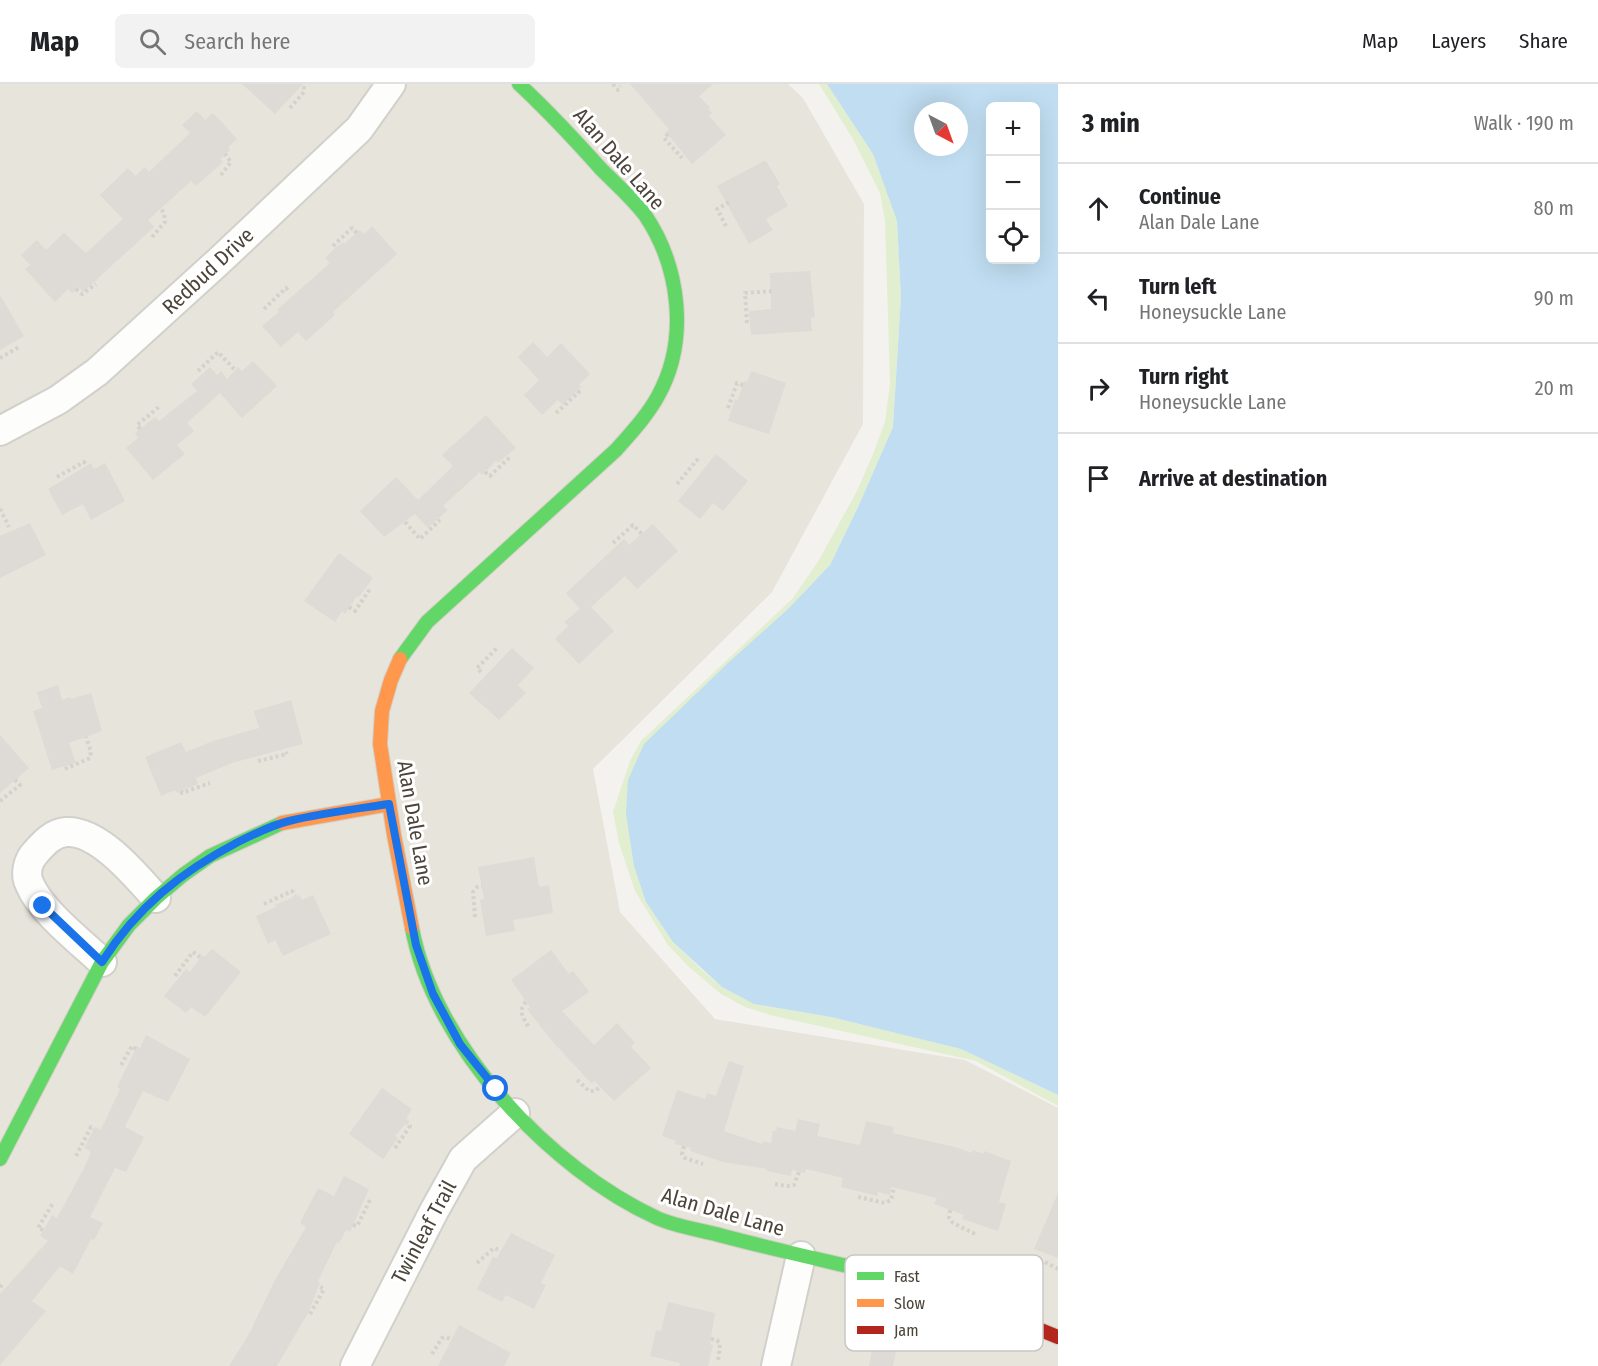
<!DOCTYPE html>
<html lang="en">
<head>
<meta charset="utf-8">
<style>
  :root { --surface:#fff; --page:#f2f2f2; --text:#202124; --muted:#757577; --line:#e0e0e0 }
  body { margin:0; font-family:"Fira Sans Condensed",sans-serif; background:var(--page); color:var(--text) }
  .controls { position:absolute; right:18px; top:18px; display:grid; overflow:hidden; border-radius:9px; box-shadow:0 6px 24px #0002 }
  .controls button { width:54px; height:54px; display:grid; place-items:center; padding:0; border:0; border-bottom:2px solid var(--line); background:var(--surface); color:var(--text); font:30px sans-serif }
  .compass { position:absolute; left:914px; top:18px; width:54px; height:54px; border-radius:50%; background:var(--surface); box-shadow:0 6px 24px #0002; rotate:139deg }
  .stop { position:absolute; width:18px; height:18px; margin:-14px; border:4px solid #1a73e8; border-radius:50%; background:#fff }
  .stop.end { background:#1a73e8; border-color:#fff; box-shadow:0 2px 6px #0008 }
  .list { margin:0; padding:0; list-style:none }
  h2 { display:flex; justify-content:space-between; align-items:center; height:78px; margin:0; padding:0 24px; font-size:26px }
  h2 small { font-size:20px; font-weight:400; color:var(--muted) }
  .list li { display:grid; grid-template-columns:39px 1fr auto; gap:18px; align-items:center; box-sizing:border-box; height:90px; padding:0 24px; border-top:2px solid var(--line) }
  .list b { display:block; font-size:22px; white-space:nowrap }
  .list p { margin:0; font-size:20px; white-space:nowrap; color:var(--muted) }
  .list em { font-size:20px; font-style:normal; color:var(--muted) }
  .icon { flex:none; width:33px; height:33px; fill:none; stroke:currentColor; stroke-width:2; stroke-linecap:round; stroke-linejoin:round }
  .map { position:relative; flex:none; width:1058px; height:1282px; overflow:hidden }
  header { display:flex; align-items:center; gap:36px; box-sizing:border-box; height:84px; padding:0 30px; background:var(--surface); border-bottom:2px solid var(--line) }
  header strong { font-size:28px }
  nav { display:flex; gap:33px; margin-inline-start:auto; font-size:21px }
  .search { width:420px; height:54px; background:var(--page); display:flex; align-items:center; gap:15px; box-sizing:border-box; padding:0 21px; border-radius:9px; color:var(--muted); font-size:22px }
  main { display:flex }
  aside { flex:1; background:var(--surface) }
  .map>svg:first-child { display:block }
  .residential { fill:#e7e4dc }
  .green { fill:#e1eecf }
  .water { fill:#c0ddf1; fill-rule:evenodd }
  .building { fill:#dedbd6 }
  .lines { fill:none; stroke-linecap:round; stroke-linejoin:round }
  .street-casing { stroke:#d2d0cb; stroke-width:32 }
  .fast-casing { stroke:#d3cfc5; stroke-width:16 }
  .slow-casing { stroke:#d3cfc5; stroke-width:16 }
  .jam-casing { stroke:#d3cfc5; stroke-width:16 }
  .path { stroke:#d3d2cc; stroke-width:4; stroke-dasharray:3 3; stroke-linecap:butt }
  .street { stroke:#fdfdfc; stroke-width:28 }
  .fast { stroke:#63d668; stroke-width:14 }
  .slow { stroke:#ff974d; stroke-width:14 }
  .jam { stroke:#b3261e; stroke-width:14 }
  .route { stroke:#1a73e8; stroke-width:8 }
  .labels { text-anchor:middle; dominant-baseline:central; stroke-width:6; stroke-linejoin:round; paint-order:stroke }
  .street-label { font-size:21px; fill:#4b4439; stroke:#fff }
  .key { fill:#fff; stroke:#c9c7c4; stroke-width:1.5 }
  .key-label { font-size:16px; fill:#4b4439 }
</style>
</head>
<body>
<header>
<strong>Map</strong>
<div class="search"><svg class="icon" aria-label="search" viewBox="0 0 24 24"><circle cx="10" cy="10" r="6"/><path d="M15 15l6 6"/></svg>Search here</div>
<nav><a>Map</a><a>Layers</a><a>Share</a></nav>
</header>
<main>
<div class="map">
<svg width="1058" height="1282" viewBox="0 0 1058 1282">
  <rect width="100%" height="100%" fill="#f4f2ee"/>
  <polygon class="residential" points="0,0 788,0 803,14 864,120 863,340 772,508 593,685 620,828 715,935 965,976 1058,1024 1058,1282 0,1282"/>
  <polygon class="green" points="819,0 827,0 873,70 897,137 901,213 893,343 859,421 830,481 788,525 646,818 673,858 703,887 722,903 754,920 831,933 961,965 1058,1011 1058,1022 976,977 770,931 745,923 721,910 689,883 668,861 635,807 619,759 613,728 630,677 641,657 793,514 819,476 857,407 873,370 885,338 890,299 885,137 880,109 853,55"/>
  <path class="water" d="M 827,0 L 1058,0 L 1058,1011 L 961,965 L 831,933 L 754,920 L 722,903 L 673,858 L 646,818 L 634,782 L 626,730 L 628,696 L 644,660 L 728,579 L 788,525 L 830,481 L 859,421 L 893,343 L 901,213 L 897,137 L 873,70 ZM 990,22 L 1036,22 L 1036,176 L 990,176 ZM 923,27 L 959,27 L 959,63 L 923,63 Z"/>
  <g class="building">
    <polygon points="242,0 303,0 275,30"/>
    <polygon points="630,0 713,0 699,12 710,24 708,25 712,29 709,32 726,51 692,80 666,48 669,45"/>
    <polygon points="197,27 205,36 213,29 237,55 228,63 230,66 220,75 223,78 196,102 191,97 148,136 154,143 83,208 79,203 72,209 68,205 55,218 25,185 30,181 21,171 37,156 46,166 64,149 86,169 123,135 100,111 128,84 135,92 145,83 149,88 190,49 182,41"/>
    <polygon points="764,77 766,77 780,100 777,102 788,122 766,135 773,146 749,160 717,102"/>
    <polygon points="372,142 397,170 333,228 335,231 306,257 298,248 281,263 262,242 279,228 277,226 287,217 330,179 325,174 335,164 343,158 344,160 360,146 364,150"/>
    <polygon points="810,187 815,233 811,234 812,247 751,251 749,227 771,225 770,189"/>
    <polygon points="0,211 24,252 0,266"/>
    <polygon points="533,258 547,273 561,259 590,290 579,301 581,303 563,321 558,316 542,331 524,311 539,296 518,273"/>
    <polygon points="253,277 277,302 242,334 220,309 187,339 194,347 177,361 185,370 153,396 126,364 138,354 135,349 155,333 159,337 197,307 191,300 210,283 217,291 221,287 227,295 238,283 242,287"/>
    <polygon points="751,287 786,299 769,350 728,337 735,315 738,316 744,297 747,298"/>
    <polygon points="486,331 516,364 498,379 496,377 482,391 480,388 443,422 448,426 428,444 415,430 384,453 360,427 396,393 418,416 453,382 442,371"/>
    <polygon points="716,370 748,397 723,427 713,419 700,435 678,417"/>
    <polygon points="91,379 94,385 105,379 125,417 91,436 83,420 62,431 48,405"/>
    <polygon points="30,439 46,471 0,494 0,452"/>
    <polygon points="653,440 678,467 637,505 625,492 591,523 614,547 579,580 555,555 568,542 564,538 580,525 566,509 624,455 629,461"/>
    <polygon points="339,469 373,494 359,513 357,512 345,530 342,527 335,538 304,517"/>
    <polygon points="512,564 534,584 518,601 526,609 499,636 469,609"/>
    <polygon points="58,601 62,616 70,613 71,615 91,609 102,647 69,659 76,679 52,686 33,627 42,624 37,608"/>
    <polygon points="291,616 303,660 232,679 196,694 198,700 176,709 175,706 161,712 145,673 181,658 186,668 213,657 259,644 254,627"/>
    <polygon points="0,651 29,684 0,709"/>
    <polygon points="534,773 539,803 549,801 553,829 513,836 515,847 486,852 480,816 484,815 478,783"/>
    <polygon points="299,811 302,816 313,811 331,850 283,872 275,856 268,860 256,832 276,823 275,821"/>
    <polygon points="212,865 241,888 205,933 191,923 186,929 164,912 186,885 190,888 202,871 205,873"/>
    <polygon points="551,866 569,890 573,887 589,908 562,927 594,961 617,939 635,959 631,963 651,984 614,1017 594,997 592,1000 553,958 527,925 530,923 511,896"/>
    <polygon points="146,951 190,975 168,1018 143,1007 125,1043 144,1053 126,1088 115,1084 90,1133 103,1139 94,1156 91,1155 73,1190 60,1182 32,1217 46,1227 0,1281 0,1210 48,1157 40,1152 52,1131 57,1134 82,1088 90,1071 90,1067 84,1064 95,1043 101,1046 120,1005 117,1003 137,962 140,964"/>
    <polygon points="729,977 744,982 724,1047 762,1060 763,1057 771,1059 773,1047 776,1047 777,1043 795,1047 798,1035 820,1040 817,1052 860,1061 866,1037 894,1043 893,1049 955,1063 972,1069 973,1066 983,1070 984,1067 1011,1077 999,1118 1006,1120 998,1147 962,1135 964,1131 934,1120 937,1114 891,1103 890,1111 878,1108 877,1112 841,1103 843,1094 806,1085 805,1089 792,1086 791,1092 767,1087 767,1085 723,1078 690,1067 691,1064 675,1060 676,1057 662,1052 677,1006 705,1015 707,1009 716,1012"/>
    <polygon points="382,1004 412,1025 406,1035 409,1036 395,1052 398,1054 383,1075 349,1050"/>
    <polygon points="344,1092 369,1105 350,1148 347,1146 345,1148 339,1159 337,1158 318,1197 320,1199 308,1229 277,1282 229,1282 249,1250 275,1196 306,1143 300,1139 318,1104 334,1112"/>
    <polygon points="1058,1109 1058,1174 1034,1165"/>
    <polygon points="511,1149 555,1171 541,1199 546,1201 534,1225 506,1211 502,1218 477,1205 493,1173 497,1174"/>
    <polygon points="668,1218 715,1229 710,1260 713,1261 708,1282 679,1282 680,1279 650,1272 656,1246 661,1247"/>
    <polygon points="459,1241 511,1269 504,1282 438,1282"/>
    <polygon points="873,1259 897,1263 893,1282 869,1282"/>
  </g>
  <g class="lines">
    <defs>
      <g id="street">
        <polyline points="0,347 58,316 97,288 218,178 359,45 391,0"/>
        <path d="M 102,878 C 81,858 41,827 30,801 C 24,790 28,776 36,768 C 44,759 53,749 66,748 C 99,746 136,792 156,814"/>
        <polyline points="355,1282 434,1127 463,1075 515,1029"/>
        <polyline points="776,1282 801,1172"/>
      </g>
      <g id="fast">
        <path d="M 400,575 L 427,538 L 616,366 C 631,349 647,332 658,312 C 689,256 680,183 645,131 C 632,114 616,100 601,85 C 575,56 548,27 519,0"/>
        <path d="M 412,844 C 434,962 550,1085 657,1134 C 677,1143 702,1146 723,1152 C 780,1167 838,1180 896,1193"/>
        <polyline points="0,1075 102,878 129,841 156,814 183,791 210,772 282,739"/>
      </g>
      <g id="slow">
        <polyline points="400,575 391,596 382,627 380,660 394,751 412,844"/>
        <polyline points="282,739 389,720"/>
      </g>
      <polyline id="jam" points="896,1193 927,1200 1058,1253"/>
    </defs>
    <use href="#street" class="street-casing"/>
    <use href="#fast" class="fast-casing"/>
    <use href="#slow" class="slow-casing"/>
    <use href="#jam" class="jam-casing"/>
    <g class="path">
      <polyline points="613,0 618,6 621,2"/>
      <polyline points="290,24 304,8 304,0"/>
      <polyline points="668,50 664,54 682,74"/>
      <polyline points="221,91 231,78 225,70"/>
      <polyline points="726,142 717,125 731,117"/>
      <polyline points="152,153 165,138 164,129 161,125"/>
      <polyline points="333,162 352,144 357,149"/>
      <polyline points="76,205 82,210 96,200"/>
      <polyline points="264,225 286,204 290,208"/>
      <polyline points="747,239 745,209 772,207"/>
      <polyline points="0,274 19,263"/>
      <polyline points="198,287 218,268 235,286"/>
      <polyline points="728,324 737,299 743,301"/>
      <polyline points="556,329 579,308 577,307"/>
      <polyline points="140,345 137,341 160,322"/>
      <polyline points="485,388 490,392 510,373"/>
      <polyline points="57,393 84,378 86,382"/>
      <polyline points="677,400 697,376 700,379"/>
      <polyline points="0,425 9,443"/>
      <polyline points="405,438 420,455 440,436"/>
      <polyline points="613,459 633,441 642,450"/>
      <polyline points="349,523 355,527 370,505"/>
      <polyline points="481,588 477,584 498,563"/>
      <polyline points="258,677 287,670 286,668"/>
      <polyline points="65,685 90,674 91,668 86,653"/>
      <polyline points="181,707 182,709 210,699"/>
      <polyline points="0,717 20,701 15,696"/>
      <polyline points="264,820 292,807 295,812"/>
      <polyline points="475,833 473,808 477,803 482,802"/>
      <polyline points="175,892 193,868 200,873"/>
      <path d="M 526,918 C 517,927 524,934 529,944"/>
      <polyline points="121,981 132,962 136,965"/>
      <polyline points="577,996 589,1007 595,1007 600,1003"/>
      <polyline points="684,1062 682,1070 685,1074 703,1080"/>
      <polyline points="395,1064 410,1042 407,1039"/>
      <polyline points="76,1072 91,1043 94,1045"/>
      <polyline points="775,1100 787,1102 794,1101 799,1088"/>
      <polyline points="858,1113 885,1119 891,1116 894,1104"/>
      <polyline points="950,1126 949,1134 953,1139 975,1150"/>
      <polyline points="353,1141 357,1142 371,1114"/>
      <polyline points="43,1146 38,1144 53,1119"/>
      <polyline points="1045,1178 1058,1185"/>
      <polyline points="477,1179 494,1164 501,1167"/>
      <polyline points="0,1203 3,1199"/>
      <polyline points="310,1230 324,1205 319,1202"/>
      <polyline points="711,1255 717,1256 720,1260 718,1278"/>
      <polyline points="878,1260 884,1254 912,1260"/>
      <polyline points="432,1270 442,1254 446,1253 452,1256"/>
    </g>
    <use href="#street" class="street"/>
    <use href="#fast" class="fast"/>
    <use href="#slow" class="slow"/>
    <use href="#jam" class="jam"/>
  </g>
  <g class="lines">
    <path class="route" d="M 43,822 L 102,878 C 137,823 181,788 238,758 C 254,750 272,741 289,737 C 322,729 356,725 389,720 L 416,861 L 433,910 L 460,960 L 496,1005"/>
  </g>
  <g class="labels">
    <g class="street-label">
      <text transform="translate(619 75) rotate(49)">Alan Dale Lane</text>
      <text transform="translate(208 187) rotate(-43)">Redbud Drive</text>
      <text transform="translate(415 739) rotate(80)">Alan Dale Lane</text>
      <text transform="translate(723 1128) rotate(16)">Alan Dale Lane</text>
      <text transform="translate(424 1148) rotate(-62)">Twinleaf Trail</text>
    </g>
  </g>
  <rect x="845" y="1171" width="198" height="96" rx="9" class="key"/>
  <rect x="857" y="1188" width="27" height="8" fill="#63d668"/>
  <rect x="857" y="1215" width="27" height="8" fill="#ff974d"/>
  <rect x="857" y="1242" width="27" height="8" fill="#b3261e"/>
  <g class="key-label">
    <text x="894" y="1198">Fast</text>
    <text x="894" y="1225">Slow</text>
    <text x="894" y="1252">Jam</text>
  </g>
</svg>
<div class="controls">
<button>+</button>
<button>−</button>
<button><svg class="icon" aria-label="locate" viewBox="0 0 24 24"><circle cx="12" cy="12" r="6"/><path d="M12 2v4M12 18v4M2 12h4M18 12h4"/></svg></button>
</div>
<svg class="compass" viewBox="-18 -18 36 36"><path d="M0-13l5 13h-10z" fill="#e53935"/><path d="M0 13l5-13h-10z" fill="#757577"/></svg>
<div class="stop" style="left:496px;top:1005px"></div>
<div class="stop end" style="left:43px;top:822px"></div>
</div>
<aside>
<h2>3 min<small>Walk · 190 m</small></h2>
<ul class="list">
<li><svg class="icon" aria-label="ahead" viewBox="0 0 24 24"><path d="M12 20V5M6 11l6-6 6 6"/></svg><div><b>Continue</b><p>Alan Dale Lane</p></div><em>80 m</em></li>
<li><svg class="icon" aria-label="left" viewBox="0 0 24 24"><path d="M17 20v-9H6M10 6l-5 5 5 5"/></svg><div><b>Turn left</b><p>Honeysuckle Lane</p></div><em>90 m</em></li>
<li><svg class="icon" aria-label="right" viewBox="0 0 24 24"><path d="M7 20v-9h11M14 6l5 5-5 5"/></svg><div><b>Turn right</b><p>Honeysuckle Lane</p></div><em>20 m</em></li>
<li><svg class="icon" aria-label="arrive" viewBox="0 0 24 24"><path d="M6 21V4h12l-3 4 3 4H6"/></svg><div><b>Arrive at destination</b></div></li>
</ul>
</aside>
</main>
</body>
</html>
